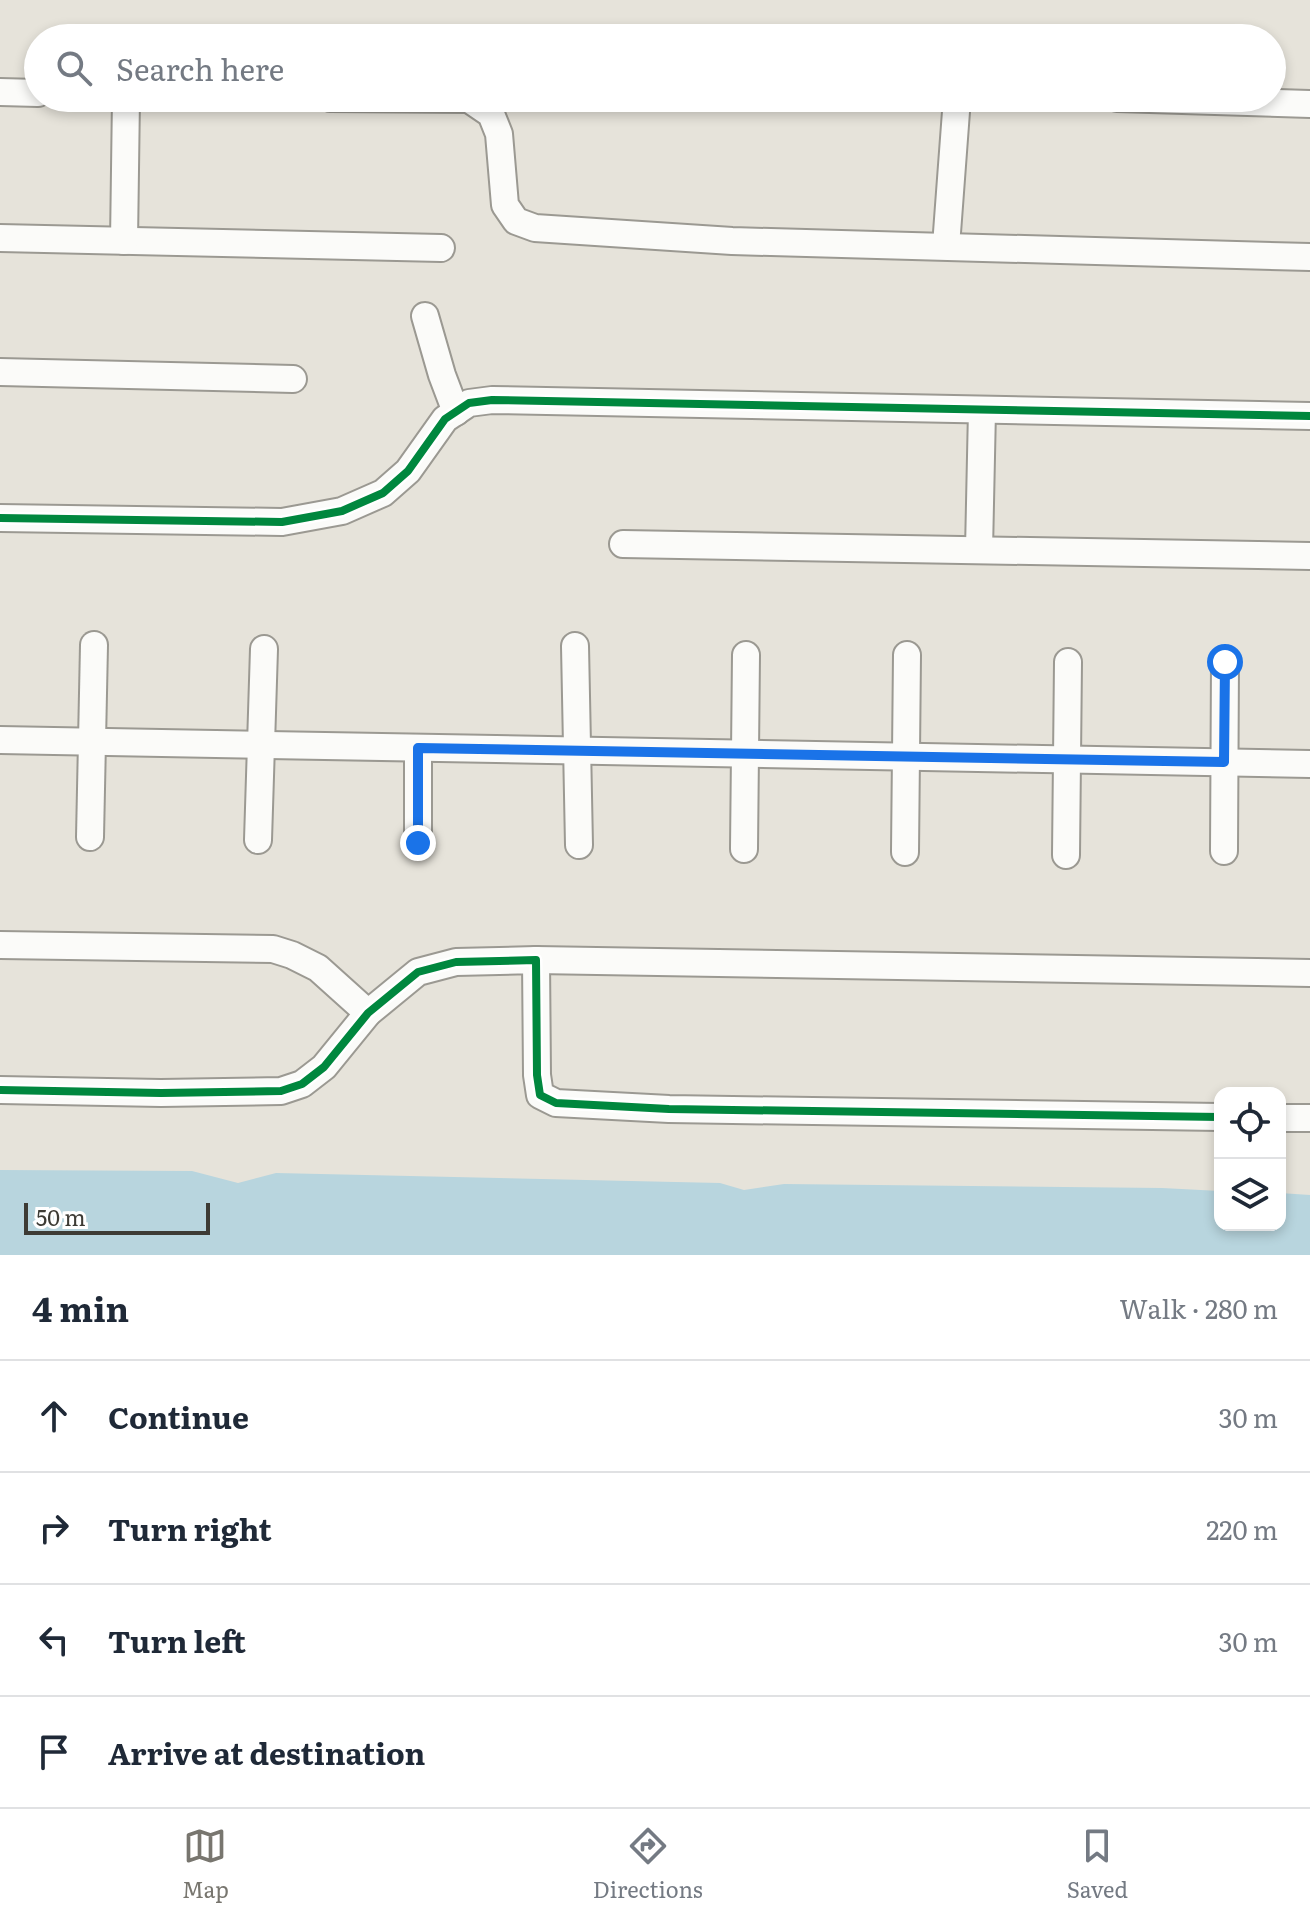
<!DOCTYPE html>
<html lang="en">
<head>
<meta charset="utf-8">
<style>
  :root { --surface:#fff; --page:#f2f2f3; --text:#1f2937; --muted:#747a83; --line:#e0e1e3; --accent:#78766f }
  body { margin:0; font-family:Literata,serif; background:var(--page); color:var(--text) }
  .controls { position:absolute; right:24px; bottom:24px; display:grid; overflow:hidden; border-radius:16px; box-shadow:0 4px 12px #0003 }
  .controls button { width:72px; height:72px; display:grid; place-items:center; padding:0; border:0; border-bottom:2px solid var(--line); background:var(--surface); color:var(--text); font:40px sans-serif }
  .scale { position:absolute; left:24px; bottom:20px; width:186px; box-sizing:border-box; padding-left:8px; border:4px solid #3d3b35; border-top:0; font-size:22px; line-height:28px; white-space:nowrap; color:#3d3b35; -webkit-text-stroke:6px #fff; paint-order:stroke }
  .stop { position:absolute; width:24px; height:24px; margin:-18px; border:6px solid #1a73e8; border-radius:50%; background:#fff }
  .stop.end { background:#1a73e8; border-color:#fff; box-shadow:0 2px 8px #0008 }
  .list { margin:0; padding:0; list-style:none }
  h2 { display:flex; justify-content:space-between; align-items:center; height:104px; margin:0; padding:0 32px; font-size:34px }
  h2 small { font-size:26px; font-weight:400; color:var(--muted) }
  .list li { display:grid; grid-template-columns:52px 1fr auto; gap:24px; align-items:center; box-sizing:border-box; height:112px; padding:0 32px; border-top:2px solid var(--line) }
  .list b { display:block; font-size:30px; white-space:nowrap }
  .list em { font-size:26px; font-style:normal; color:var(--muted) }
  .icon { flex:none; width:44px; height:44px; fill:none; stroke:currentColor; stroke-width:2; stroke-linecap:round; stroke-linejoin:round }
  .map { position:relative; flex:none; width:1310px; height:1255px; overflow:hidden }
  .search { position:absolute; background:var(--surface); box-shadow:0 4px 12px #0003; left:24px; right:24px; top:24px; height:88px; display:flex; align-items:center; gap:20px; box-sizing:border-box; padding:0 28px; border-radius:44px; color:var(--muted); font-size:30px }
  .sheet { height:552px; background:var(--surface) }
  nav { display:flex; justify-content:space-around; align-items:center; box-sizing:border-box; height:112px; border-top:2px solid var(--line); background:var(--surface); font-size:22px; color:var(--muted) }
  nav a { display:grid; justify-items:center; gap:4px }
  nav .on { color:var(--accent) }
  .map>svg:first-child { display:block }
  .water { fill:#b8d5de }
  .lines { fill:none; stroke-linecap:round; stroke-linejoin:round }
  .minor-casing { stroke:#9b9992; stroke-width:30 }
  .minor { stroke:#fbfbf9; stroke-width:26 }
  .cycleway-casing { stroke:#fff; stroke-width:13 }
  .cycleway { stroke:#00873e; stroke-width:8 }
  .route { stroke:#1a73e8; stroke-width:10 }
</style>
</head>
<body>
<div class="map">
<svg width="1310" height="1255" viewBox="0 0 1310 1255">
  <rect width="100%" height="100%" fill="#e6e3da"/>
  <polygon class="water" points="0,1170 192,1171 238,1183 276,1173 720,1183 744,1190 784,1184 1162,1188 1220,1191 1220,1225 1280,1225 1280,1193 1310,1195 1310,1255 0,1255"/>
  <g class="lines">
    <defs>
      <g id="minor">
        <polyline points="0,92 38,93"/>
        <polyline points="330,98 469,99 491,114 499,134 505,205 516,221 535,228 732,241 1310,257"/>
        <polyline points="1117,98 1310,104"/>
        <polyline points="0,238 441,248"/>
        <polyline points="124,241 126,98"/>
        <polyline points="946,246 957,98"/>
        <polyline points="425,316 442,375 456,412"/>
        <polyline points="0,372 293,379"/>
        <polyline points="0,518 282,522 342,511 383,493 408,471 445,419 469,403 492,400 1310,416"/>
        <polyline points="623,544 1310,556"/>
        <polyline points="979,550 982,410"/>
        <polyline points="575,646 579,845"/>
        <polyline points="0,740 1310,764"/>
        <polyline points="418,748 418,843"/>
        <polyline points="90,837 94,645"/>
        <polyline points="258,840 264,649"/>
        <polyline points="744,849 746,655"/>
        <polyline points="1224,851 1225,662"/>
        <polyline points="905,852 907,655"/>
        <polyline points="1066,855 1068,662"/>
        <polyline points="0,945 273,949 292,955 318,968 368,1013"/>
        <polyline points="536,960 1310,973"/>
        <polyline points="0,1090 161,1093 281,1091 302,1084 324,1067 368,1013 418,972 456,962 536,960 537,1075 540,1095 556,1103 669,1109 1220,1117"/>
        <polyline points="1280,1118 1310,1118"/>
      </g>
    </defs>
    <use href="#minor" class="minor-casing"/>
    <use href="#minor" class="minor"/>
    <defs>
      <g id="cycleway">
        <polyline points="0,518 282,522 342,511 383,493 408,471 445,419 469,403 492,400 1310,416"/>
        <polyline points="0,1090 161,1093 281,1091 302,1084 324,1067 368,1013 418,972 456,962 536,960 537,1075 540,1095 556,1103 669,1109 1220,1117"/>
      </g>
    </defs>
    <use href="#cycleway" class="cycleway-casing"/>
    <use href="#cycleway" class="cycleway"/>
  </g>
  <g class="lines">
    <polyline class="route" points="418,843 418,748 1224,762 1225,662"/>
  </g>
</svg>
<div class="controls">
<button><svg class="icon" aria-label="locate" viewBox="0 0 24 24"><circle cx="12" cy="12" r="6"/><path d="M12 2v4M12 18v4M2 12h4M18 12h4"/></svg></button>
<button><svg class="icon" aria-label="layers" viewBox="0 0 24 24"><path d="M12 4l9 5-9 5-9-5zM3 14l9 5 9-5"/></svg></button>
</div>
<div class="scale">50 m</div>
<div class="stop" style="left:1225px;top:662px"></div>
<div class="stop end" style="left:418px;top:843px"></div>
<div class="search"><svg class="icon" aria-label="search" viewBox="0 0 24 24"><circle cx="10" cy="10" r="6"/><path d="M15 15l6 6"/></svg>Search here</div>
</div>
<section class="sheet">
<h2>4 min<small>Walk · 280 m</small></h2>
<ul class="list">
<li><svg class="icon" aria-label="ahead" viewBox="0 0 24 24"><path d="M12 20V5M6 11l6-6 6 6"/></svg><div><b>Continue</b></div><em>30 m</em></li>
<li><svg class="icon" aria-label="right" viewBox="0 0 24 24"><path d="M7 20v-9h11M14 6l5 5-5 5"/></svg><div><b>Turn right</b></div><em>220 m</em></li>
<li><svg class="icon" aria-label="left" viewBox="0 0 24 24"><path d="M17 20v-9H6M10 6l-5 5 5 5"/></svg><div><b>Turn left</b></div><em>30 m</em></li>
<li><svg class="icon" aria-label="arrive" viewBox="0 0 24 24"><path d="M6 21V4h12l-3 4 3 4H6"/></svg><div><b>Arrive at destination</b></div></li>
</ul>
</section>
<nav>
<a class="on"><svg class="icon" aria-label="map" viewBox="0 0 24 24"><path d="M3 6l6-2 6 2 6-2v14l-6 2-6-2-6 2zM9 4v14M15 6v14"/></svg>Map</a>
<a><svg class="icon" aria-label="directions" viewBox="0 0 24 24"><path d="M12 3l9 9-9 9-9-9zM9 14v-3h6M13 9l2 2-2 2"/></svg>Directions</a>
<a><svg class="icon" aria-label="saved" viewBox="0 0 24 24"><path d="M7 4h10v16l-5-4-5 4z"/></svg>Saved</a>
</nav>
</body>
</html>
